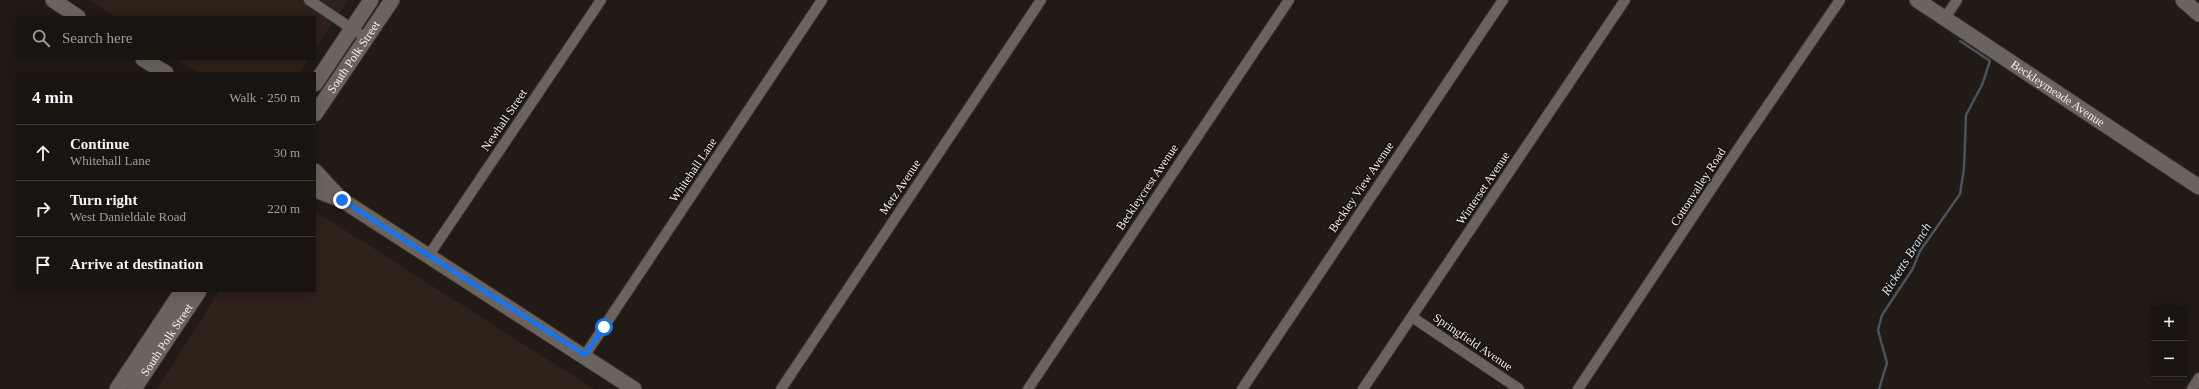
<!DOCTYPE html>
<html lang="en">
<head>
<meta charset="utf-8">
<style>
  :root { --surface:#191410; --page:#221d19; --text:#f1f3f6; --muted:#9f9e9f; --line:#373330 }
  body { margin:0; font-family:Georgia,serif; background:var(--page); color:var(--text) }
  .controls { position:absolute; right:12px; bottom:12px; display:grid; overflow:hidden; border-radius:0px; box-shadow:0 2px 10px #0003 }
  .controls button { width:36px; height:36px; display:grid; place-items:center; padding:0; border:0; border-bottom:1px solid var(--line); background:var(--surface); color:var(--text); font:20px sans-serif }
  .stop { position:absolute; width:12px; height:12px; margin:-9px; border:3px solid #1a73e8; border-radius:50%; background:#fff }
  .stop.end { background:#1a73e8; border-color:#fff; box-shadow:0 1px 4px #0008 }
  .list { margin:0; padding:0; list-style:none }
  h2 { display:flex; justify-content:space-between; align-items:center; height:52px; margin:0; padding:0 16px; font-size:17px }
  h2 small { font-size:13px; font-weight:400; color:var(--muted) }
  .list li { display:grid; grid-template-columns:26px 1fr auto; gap:12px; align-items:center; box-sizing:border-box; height:56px; padding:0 16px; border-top:1px solid var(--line) }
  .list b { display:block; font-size:15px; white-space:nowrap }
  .list p { margin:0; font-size:13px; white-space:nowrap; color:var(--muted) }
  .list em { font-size:13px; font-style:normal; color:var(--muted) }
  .icon { flex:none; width:22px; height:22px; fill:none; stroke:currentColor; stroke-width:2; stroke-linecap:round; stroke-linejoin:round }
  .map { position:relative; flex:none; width:2199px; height:389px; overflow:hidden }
  .search { position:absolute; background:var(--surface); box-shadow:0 2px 10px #0003; left:16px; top:16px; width:300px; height:44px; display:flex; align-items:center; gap:10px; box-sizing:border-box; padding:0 14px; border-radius:0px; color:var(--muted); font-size:15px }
  .panel { position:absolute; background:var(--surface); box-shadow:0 2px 10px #0003; left:16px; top:72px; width:300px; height:220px; border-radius:0px }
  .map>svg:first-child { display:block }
  .built { fill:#2e221a }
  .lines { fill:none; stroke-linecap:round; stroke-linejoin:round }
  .stream { stroke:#4a525b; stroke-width:2.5 }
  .street-casing { stroke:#393432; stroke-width:12 }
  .secondary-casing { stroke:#393432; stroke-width:17 }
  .street { stroke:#6b645e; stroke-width:10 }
  .secondary { stroke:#6b645e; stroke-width:15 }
  .route { stroke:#1a73e8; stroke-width:5 }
  .labels { text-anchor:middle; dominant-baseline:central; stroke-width:3; stroke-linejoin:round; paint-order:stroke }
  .street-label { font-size:12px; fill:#f5f0ed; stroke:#17110d }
  .water-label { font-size:13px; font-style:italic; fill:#d1e3f0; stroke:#17110d }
</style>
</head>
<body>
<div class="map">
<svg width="2199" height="389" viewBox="0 0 2199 389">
  <rect width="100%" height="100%" fill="#211a15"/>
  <g class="built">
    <polygon points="89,0 348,0 315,49 315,17 115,17"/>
    <polygon points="177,59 308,59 299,73 198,73"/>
    <polygon points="315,211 594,389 157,389 219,291 315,291"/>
  </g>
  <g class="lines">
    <polyline class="stream" points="1879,389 1887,363 1878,330 1882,315 1912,270 1920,251 1960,194 1964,168 1966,115 1982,85 1990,61 1960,41"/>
    <defs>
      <g id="street">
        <polyline points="309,0 366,38"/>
        <polyline points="1945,18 1957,0"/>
        <polyline points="429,255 601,0"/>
        <polyline points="1412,317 1519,389"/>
        <polyline points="585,355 822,0"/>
        <polyline points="781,389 1041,0"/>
        <polyline points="1028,389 1289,0"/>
        <polyline points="1242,389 1503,0"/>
        <polyline points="1363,389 1625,0"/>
        <polyline points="1578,389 1742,143 1840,0"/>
        <polyline points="2192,389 2199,378"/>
      </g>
      <g id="secondary">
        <polyline points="53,0 78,17"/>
        <path id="s1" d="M 1917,0 L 2199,187"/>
        <polyline points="2183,0 2199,14"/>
        <polyline points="143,59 166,73"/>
        <polyline points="315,84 371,0"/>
        <path id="s2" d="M 315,114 L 392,0"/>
        <polyline points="315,171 340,198"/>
        <polyline points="315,190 342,200 634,389"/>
        <polyline points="117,389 182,291"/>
        <path id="s3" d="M 134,389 L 199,291"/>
      </g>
    </defs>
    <use href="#street" class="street-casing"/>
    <use href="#secondary" class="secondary-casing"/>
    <use href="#street" class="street"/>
    <use href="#secondary" class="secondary"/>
  </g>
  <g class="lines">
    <polyline class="route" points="342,200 585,355 604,327"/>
  </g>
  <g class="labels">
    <g class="street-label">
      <text stroke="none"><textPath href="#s2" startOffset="69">South Polk Street</textPath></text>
      <text stroke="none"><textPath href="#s1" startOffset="169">Beckleymeade Avenue</textPath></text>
      <text transform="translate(504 120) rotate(-56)">Newhall Street</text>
      <text transform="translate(693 170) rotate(-56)">Whitehall Lane</text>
      <text transform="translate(900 187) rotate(-56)">Metz Avenue</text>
      <text transform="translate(1147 187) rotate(-56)">Beckleycrest Avenue</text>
      <text transform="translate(1361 187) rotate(-56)">Beckley View Avenue</text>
      <text transform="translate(1698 187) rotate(-57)">Cottonvalley Road</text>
      <text transform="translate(1483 188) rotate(-56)">Winterset Avenue</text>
      <text stroke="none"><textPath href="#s3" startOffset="59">South Polk Street</textPath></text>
      <text transform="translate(1473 342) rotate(34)">Springfield Avenue</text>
    </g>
    <g class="water-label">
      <text transform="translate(1906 259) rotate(-58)">Ricketts Branch</text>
    </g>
  </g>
</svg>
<div class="controls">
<button>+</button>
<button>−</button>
</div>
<div class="stop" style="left:604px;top:327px"></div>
<div class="stop end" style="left:342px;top:200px"></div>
<div class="search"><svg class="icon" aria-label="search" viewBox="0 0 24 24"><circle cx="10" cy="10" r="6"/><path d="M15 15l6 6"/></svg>Search here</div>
<section class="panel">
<h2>4 min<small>Walk · 250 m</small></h2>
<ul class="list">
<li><svg class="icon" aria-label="ahead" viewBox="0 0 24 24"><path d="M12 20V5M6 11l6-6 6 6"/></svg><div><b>Continue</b><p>Whitehall Lane</p></div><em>30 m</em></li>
<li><svg class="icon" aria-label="right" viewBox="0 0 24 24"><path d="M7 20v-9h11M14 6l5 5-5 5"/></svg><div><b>Turn right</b><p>West Danieldale Road</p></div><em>220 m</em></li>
<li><svg class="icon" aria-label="arrive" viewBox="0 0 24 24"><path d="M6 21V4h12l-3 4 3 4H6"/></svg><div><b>Arrive at destination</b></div></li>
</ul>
</section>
</div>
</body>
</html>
